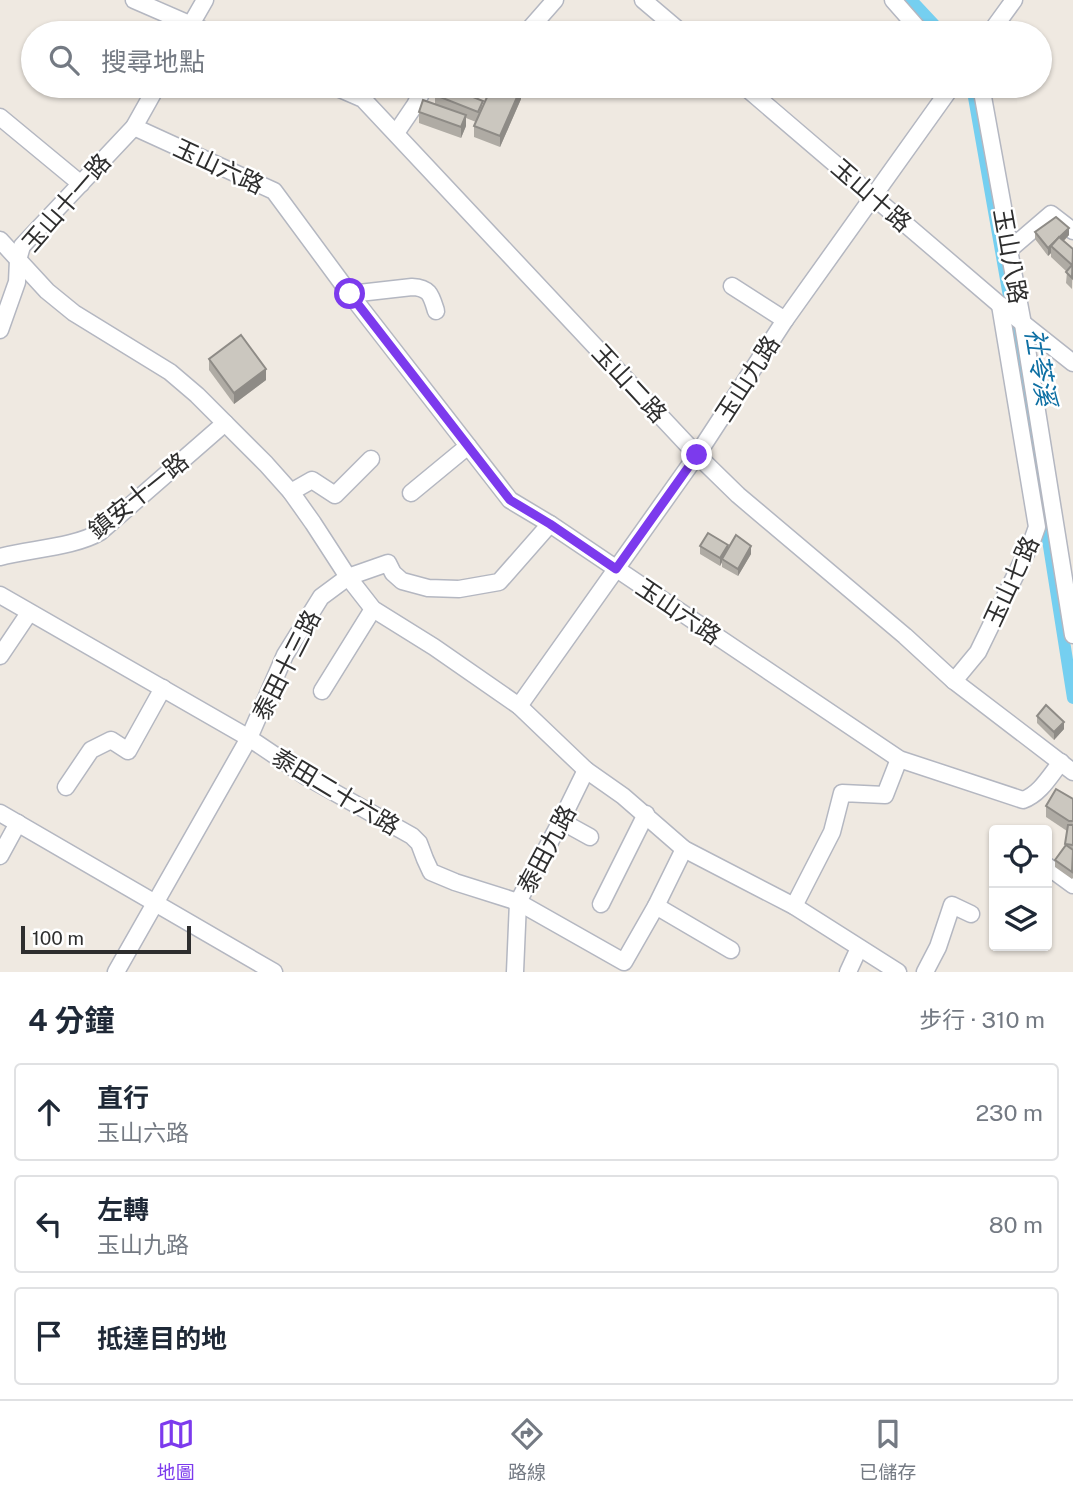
<!DOCTYPE html>
<html lang="zh-TW">
<head>
<meta charset="utf-8">
<style>
  :root { --surface:#fff; --page:#f6f6f7; --text:#1f2937; --muted:#747a83; --line:#e0e1e3; --accent:#7c3aed }
  body { margin:0; font-family:"Public Sans","Noto Sans TC",sans-serif; background:var(--page); color:var(--text) }
  .controls { position:absolute; right:21px; bottom:21px; display:grid; overflow:hidden; border-radius:7px; box-shadow:0 2px 5px #0004 }
  .controls button { width:63px; height:63px; display:grid; place-items:center; padding:0; border:0; border-bottom:2px solid var(--line); background:var(--surface); color:var(--text); font:35px sans-serif }
  .scale { position:absolute; left:21px; bottom:18px; width:170px; box-sizing:border-box; padding-left:7px; border:4px solid #2e2e2e; border-top:0; font-size:19px; line-height:24px; white-space:nowrap; color:#2e2e2e; -webkit-text-stroke:5px #fff; paint-order:stroke }
  .stop { position:absolute; width:21px; height:21px; margin:-16px; border:5px solid #7c3aed; border-radius:50%; background:#fff }
  .stop.end { background:#7c3aed; border-color:#fff; box-shadow:0 2px 7px #0008 }
  .list { margin:0; padding:0; list-style:none }
  h2 { display:flex; justify-content:space-between; align-items:center; height:91px; margin:0; padding:0 28px; font-size:30px }
  h2 small { font-size:23px; font-weight:400; color:var(--muted) }
  .list li { display:grid; grid-template-columns:46px 1fr auto; gap:21px; align-items:center; box-sizing:border-box; height:98px; margin:0 14px 14px; padding:0 14px; border:2px solid var(--line); border-radius:7px }
  .list b { display:block; font-size:26px; white-space:nowrap }
  .list p { margin:0; font-size:23px; white-space:nowrap; color:var(--muted) }
  .list em { font-size:23px; font-style:normal; color:var(--muted) }
  .icon { flex:none; width:38px; height:38px; fill:none; stroke:currentColor; stroke-width:2; stroke-linecap:round; stroke-linejoin:round }
  .map { position:relative; flex:none; width:1073px; height:972px; overflow:hidden }
  .search { position:absolute; background:var(--surface); box-shadow:0 2px 5px #0004; left:21px; right:21px; top:21px; height:77px; display:flex; align-items:center; gap:18px; box-sizing:border-box; padding:0 24px; border-radius:38px; color:var(--muted); font-size:26px }
  .sheet { height:427px; background:var(--surface) }
  nav { display:flex; justify-content:space-around; align-items:center; box-sizing:border-box; height:98px; border-top:2px solid var(--line); background:var(--surface); font-size:19px; color:var(--muted) }
  nav a { display:grid; justify-items:center; gap:4px }
  nav .on { color:var(--accent) }
  .map>svg:first-child { display:block }
  .lines { fill:none; stroke-linecap:round; stroke-linejoin:round }
  .canal { stroke:#75cff0; stroke-width:12 }
  .minor-casing { stroke:#b4b7c1; stroke-width:19 }
  .minor { stroke:#fff; stroke-width:16 }
  .wall { fill:#afaba4 }
  .shaded-wall { fill:#8e8b86 }
  .building { fill:#cbc7bf; stroke:#8e8b86; stroke-width:2 }
  .route { stroke:#7c3aed; stroke-width:9 }
  .labels { text-anchor:middle; dominant-baseline:central; stroke-width:5; stroke-linejoin:round; paint-order:stroke }
  .street-label { font-size:24px; fill:#2e2e2e; stroke:#fff }
  .water-label { font-size:26px; font-style:italic; fill:#0d6fa3; stroke:#fff }
</style>
</head>
<body>
<div class="map">
<svg width="1073" height="972" viewBox="0 0 1073 972">
  <rect width="100%" height="100%" fill="#efe9e1"/>
  <g class="lines">
    <g class="canal">
      <polyline points="911,0 942,33"/>
      <polyline points="972,86 1014,325 1073,698"/>
    </g>
    <defs>
      <g id="minor">
        <polyline points="134,0 210,33"/>
        <polyline points="643,0 682,33"/>
        <polyline points="893,0 922,33"/>
        <polyline points="186,33 205,0"/>
        <polyline points="526,33 555,0"/>
        <polyline points="990,33 1014,0"/>
        <polyline points="333,86 363,99 697,455 738,495 905,636 954,681 1073,772"/>
        <polyline points="744,86 1000,305 1073,363"/>
        <polyline points="981,86 1003,207 1009,250 1023,324 1073,635"/>
        <polyline points="0,117 81,184"/>
        <path d="M 134,127 L 274,191 L 350,294 L 510,500 L 550,524 L 899,759 L 1023,800 C 1040,794 1050,776 1061,762"/>
        <polyline points="396,133 415,105 425,86"/>
        <polyline points="0,240 47,291 74,313 170,372 197,395 266,464 291,492 313,523 348,577 373,609 434,647 519,706 586,770 623,796 684,849 794,906 898,972"/>
        <polyline points="1009,250 1051,214 1073,231"/>
        <polyline points="732,286 785,320"/>
        <path d="M 350,294 L 412,287 C 430,288 431,295 436,311"/>
        <polyline points="0,330 17,282 18,260 22,246 134,127 157,86"/>
        <polyline points="291,492 312,480 335,495 371,459"/>
        <polyline points="411,493 468,446"/>
        <path d="M 0,557 C 30,549 75,547 100,532 L 225,423"/>
        <polyline points="0,595 249,738 307,777 412,836 419,843 425,859 431,872 455,882 518,902 624,962 656,906 684,849"/>
        <polyline points="0,656 29,613"/>
        <polyline points="954,681 978,652 1032,541 1037,527 1000,305"/>
        <polyline points="322,691 373,609"/>
        <polyline points="519,706 697,455 785,320 952,86"/>
        <polyline points="66,787 91,750 111,740 128,751 163,688"/>
        <polyline points="0,813 274,972"/>
        <polyline points="561,821 590,837"/>
        <polyline points="0,856 18,823"/>
        <polyline points="1047,866 1073,885"/>
        <polyline points="601,904 646,814"/>
        <polyline points="656,906 731,950"/>
        <polyline points="794,906 832,832 842,793 885,795 899,759"/>
        <polyline points="116,972 249,738 285,655 321,597 348,577 388,563 393,573 402,581 428,588 459,589 499,582 550,524"/>
        <polyline points="515,972 518,902 561,821 586,770"/>
        <polyline points="848,972 859,948"/>
        <polyline points="925,972 938,947 952,905 971,914"/>
      </g>
    </defs>
    <use href="#minor" class="minor-casing"/>
    <use href="#minor" class="minor"/>
  </g>
  <g class="wall">
    <polygon points="455,89 483,107 521,99 500,147 474,137 474,126 476,122 466,118 466,126 461,138 419,123 419,112 435,104 435,95"/>
    <polygon points="1035,232 1069,235 1064,241 1073,249 1072,289 1066,283 1067,272 1051,257 1051,253 1048,256 1035,239"/>
    <polygon points="209,359 266,380 234,404 209,370"/>
    <polygon points="700,546 728,549 751,554 738,576 722,567 722,562 720,566 700,554"/>
    <polygon points="1037,716 1064,729 1054,740 1037,723"/>
    <polygon points="1073,799 1073,878 1072,879 1055,867 1055,860 1065,846 1067,831 1046,817 1046,806"/>
  </g>
  <g class="shaded-wall">
    <polygon points="521,88 521,99 500,147 500,136"/>
    <polygon points="466,115 466,126 461,138 461,127"/>
    <polygon points="1069,228 1069,235 1054,250 1051,246 1051,253 1048,256 1048,248"/>
    <polygon points="266,369 266,380 234,404 234,393"/>
    <polygon points="728,545 728,553 722,559 722,562 720,566 720,558"/>
    <polygon points="751,546 751,554 738,576 738,569"/>
    <polygon points="1064,722 1064,729 1054,740 1054,732"/>
  </g>
  <g class="building">
    <polygon points="439,86 452,86 451,88 483,101 478,112 435,95"/>
    <polygon points="492,86 518,86 521,88 500,136 474,126"/>
    <polygon points="423,100 466,115 461,127 419,112"/>
    <polygon points="1056,217 1069,228 1048,248 1035,232"/>
    <polygon points="1059,237 1073,249 1072,278 1066,272 1072,265 1051,246"/>
    <polygon points="241,335 266,369 234,393 209,359"/>
    <polygon points="708,533 728,545 720,558 700,546"/>
    <polygon points="736,535 751,546 738,569 722,559"/>
    <polygon points="1046,705 1064,722 1054,732 1037,716"/>
    <polygon points="1056,789 1073,799 1073,821 1069,821 1046,806"/>
    <polygon points="1068,825 1073,825 1073,845 1065,844"/>
    <polygon points="1066,845 1073,850 1072,872 1055,860"/>
  </g>
  <g class="lines">
    <polyline class="route" points="350,294 510,500 550,524 616,569 697,455"/>
  </g>
  <g class="labels">
    <g class="street-label">
      <text transform="translate(219 166) rotate(25)">玉山六路</text>
      <text transform="translate(872 195) rotate(41)">玉山十路</text>
      <text transform="translate(66 202) rotate(-49)">玉山十一路</text>
      <text transform="translate(1011 256) rotate(80)">玉山八路</text>
      <text transform="translate(747 378) rotate(-57)">玉山九路</text>
      <text transform="translate(630 383) rotate(47)">玉山二路</text>
      <text transform="translate(138 495) rotate(-39)">鎮安十一路</text>
      <text transform="translate(1011 581) rotate(-65)">玉山七路</text>
      <text transform="translate(679 611) rotate(34)">玉山六路</text>
      <text transform="translate(286 665) rotate(-63)">泰田十三路</text>
      <text transform="translate(336 791) rotate(31)">泰田二十六路</text>
      <text transform="translate(546 849) rotate(-62)">泰田九路</text>
    </g>
    <g class="water-label">
      <text transform="translate(1041 367) rotate(81)">社苓溪</text>
    </g>
  </g>
</svg>
<div class="controls">
<button><svg class="icon" aria-label="locate" viewBox="0 0 24 24"><circle cx="12" cy="12" r="6"/><path d="M12 2v4M12 18v4M2 12h4M18 12h4"/></svg></button>
<button><svg class="icon" aria-label="layers" viewBox="0 0 24 24"><path d="M12 4l9 5-9 5-9-5zM3 14l9 5 9-5"/></svg></button>
</div>
<div class="scale">100 m</div>
<div class="stop" style="left:350px;top:294px"></div>
<div class="stop end" style="left:697px;top:455px"></div>
<div class="search"><svg class="icon" aria-label="search" viewBox="0 0 24 24"><circle cx="10" cy="10" r="6"/><path d="M15 15l6 6"/></svg>搜尋地點</div>
</div>
<section class="sheet">
<h2>4 分鐘<small>步行 · 310 m</small></h2>
<ul class="list">
<li><svg class="icon" aria-label="ahead" viewBox="0 0 24 24"><path d="M12 20V5M6 11l6-6 6 6"/></svg><div><b>直行</b><p>玉山六路</p></div><em>230 m</em></li>
<li><svg class="icon" aria-label="left" viewBox="0 0 24 24"><path d="M17 20v-9H6M10 6l-5 5 5 5"/></svg><div><b>左轉</b><p>玉山九路</p></div><em>80 m</em></li>
<li><svg class="icon" aria-label="arrive" viewBox="0 0 24 24"><path d="M6 21V4h12l-3 4 3 4H6"/></svg><div><b>抵達目的地</b></div></li>
</ul>
</section>
<nav>
<a class="on"><svg class="icon" aria-label="map" viewBox="0 0 24 24"><path d="M3 6l6-2 6 2 6-2v14l-6 2-6-2-6 2zM9 4v14M15 6v14"/></svg>地圖</a>
<a><svg class="icon" aria-label="directions" viewBox="0 0 24 24"><path d="M12 3l9 9-9 9-9-9zM9 14v-3h6M13 9l2 2-2 2"/></svg>路線</a>
<a><svg class="icon" aria-label="saved" viewBox="0 0 24 24"><path d="M7 4h10v16l-5-4-5 4z"/></svg>已儲存</a>
</nav>
</body>
</html>
